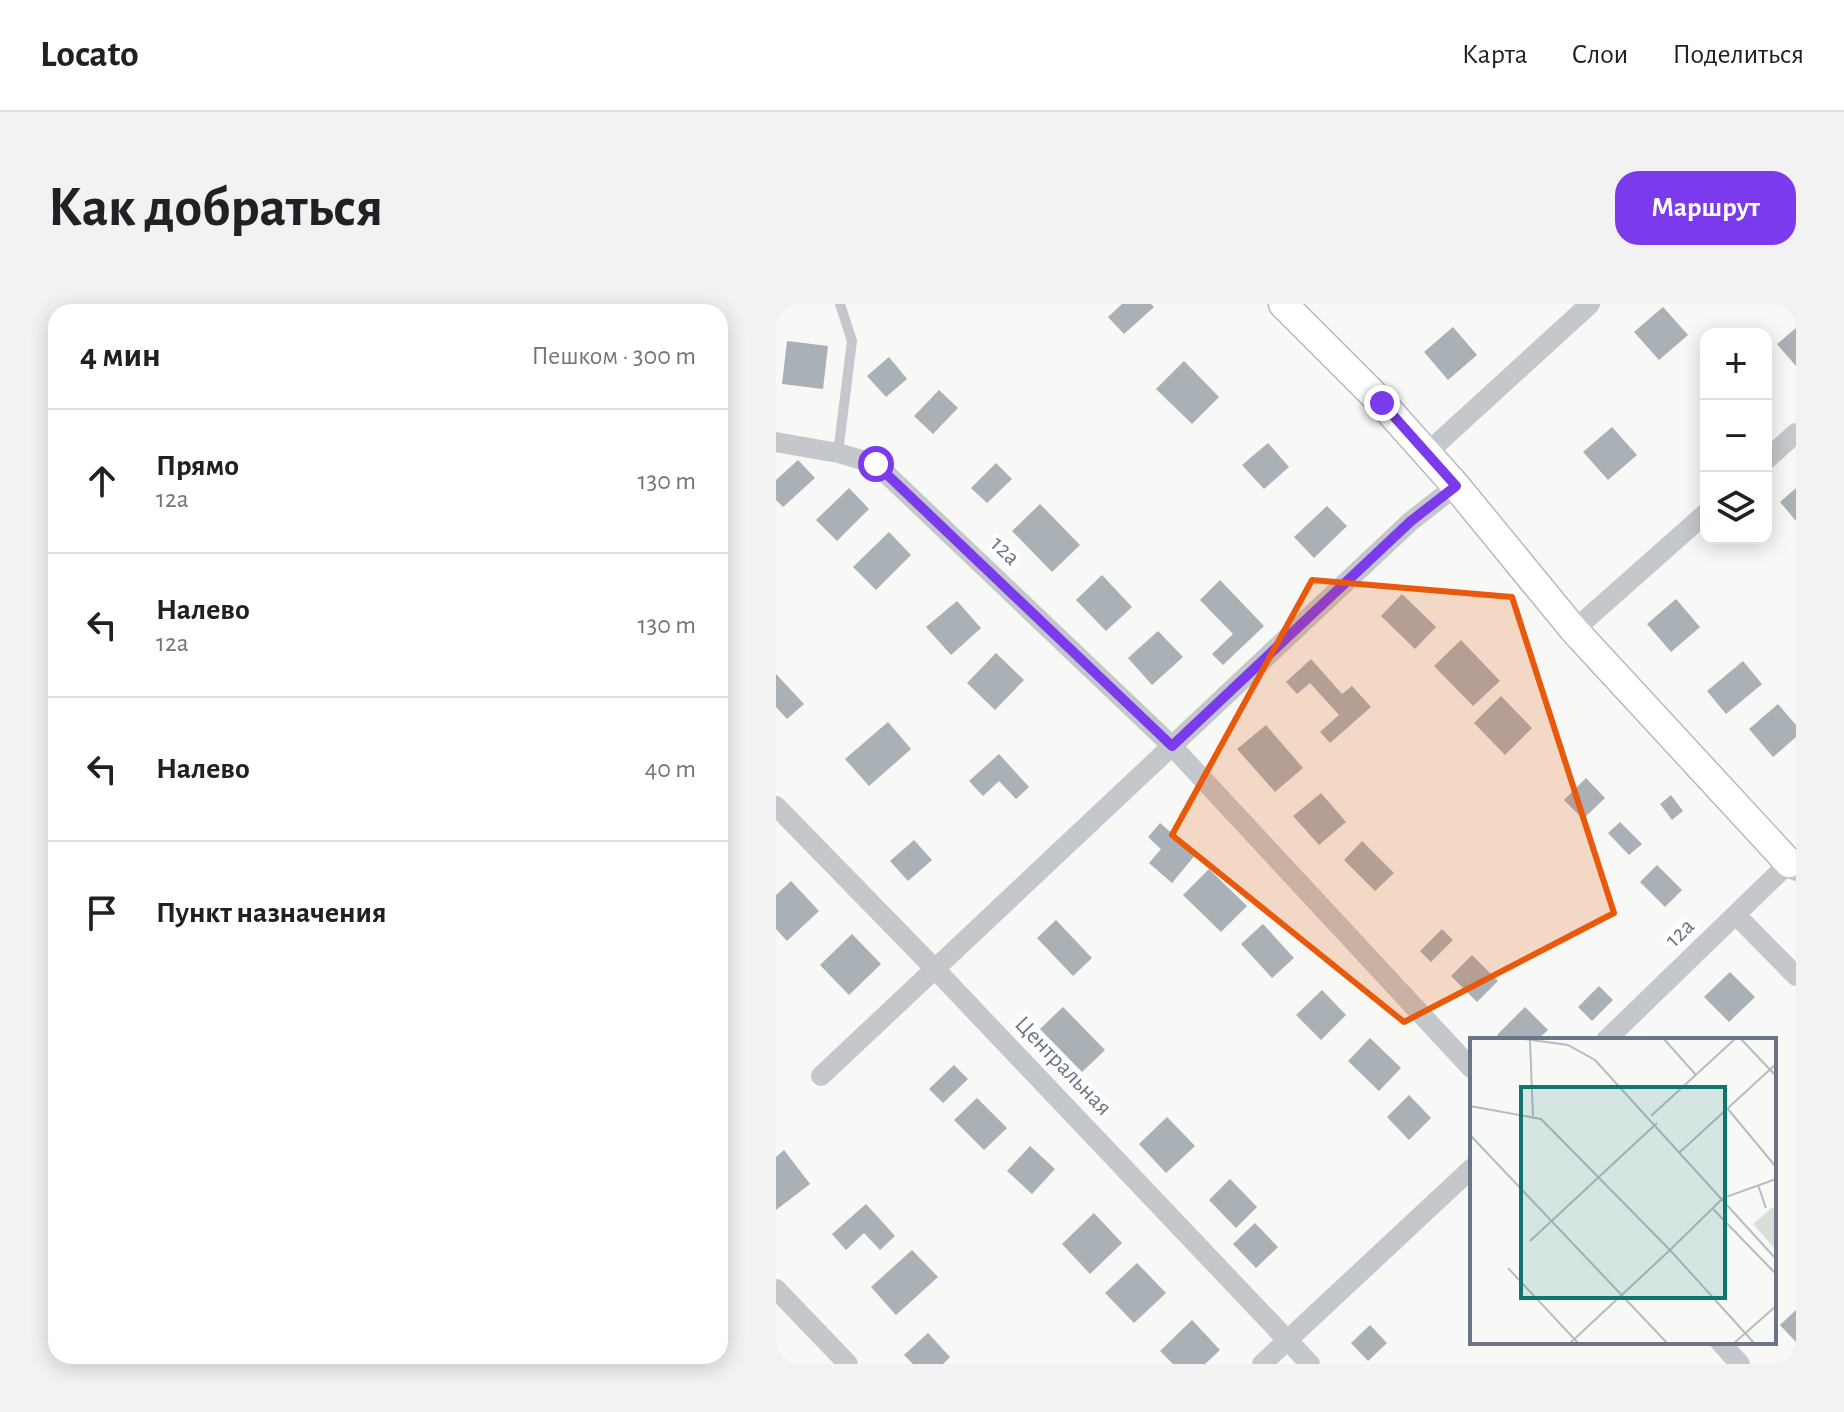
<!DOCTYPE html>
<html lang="ru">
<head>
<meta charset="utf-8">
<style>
  :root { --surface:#fff; --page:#f2f2f2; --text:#202124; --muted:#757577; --line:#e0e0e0; --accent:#7c3aed }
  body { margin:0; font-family:"Alegreya Sans",sans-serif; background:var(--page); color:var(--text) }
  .controls { position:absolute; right:24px; top:24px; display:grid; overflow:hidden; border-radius:16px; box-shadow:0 4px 20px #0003 }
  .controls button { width:72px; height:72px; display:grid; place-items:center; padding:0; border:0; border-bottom:2px solid var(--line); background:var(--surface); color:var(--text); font:40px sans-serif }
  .stop { position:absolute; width:24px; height:24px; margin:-18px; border:6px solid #7c3aed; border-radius:50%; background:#fff }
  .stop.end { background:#7c3aed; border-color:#fff; box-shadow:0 2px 8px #0008 }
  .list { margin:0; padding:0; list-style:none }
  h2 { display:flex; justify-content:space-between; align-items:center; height:104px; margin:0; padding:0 32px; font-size:34px }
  h2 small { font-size:26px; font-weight:400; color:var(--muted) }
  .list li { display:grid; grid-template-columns:52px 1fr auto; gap:24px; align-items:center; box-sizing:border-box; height:144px; padding:0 32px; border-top:2px solid var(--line) }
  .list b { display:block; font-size:30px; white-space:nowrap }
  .list p { margin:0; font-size:26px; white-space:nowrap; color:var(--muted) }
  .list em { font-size:26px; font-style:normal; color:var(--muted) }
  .icon { flex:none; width:44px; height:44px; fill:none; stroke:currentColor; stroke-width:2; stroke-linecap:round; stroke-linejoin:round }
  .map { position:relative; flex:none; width:1020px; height:1060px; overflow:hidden; border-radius:24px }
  header { display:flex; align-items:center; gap:48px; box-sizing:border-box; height:112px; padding:0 40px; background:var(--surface); border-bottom:2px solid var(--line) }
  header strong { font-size:38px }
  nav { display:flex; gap:44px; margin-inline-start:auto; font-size:28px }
  .intro { display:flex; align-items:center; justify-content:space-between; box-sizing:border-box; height:192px; padding:0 48px }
  h1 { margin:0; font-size:56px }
  .button { padding:20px 36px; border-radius:24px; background:var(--accent); color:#fff; font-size:28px; font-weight:700 }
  main { display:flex; gap:48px; padding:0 48px }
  aside { flex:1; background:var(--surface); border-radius:24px; box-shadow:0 4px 20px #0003 }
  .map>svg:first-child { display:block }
  .building { fill:#a9b0b6 }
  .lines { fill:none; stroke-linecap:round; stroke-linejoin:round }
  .secondary-casing { stroke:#b7bbbf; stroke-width:31 }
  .lane { stroke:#c4c7cb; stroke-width:10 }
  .street { stroke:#c4c7cb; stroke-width:20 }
  .secondary { stroke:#fff; stroke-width:28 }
  .route { stroke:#7c3aed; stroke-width:10 }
  .marked { fill:#e8590c; fill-opacity:0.2; stroke:#e8590c; stroke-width:6; stroke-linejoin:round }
  .labels { text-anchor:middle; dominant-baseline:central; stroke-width:8; stroke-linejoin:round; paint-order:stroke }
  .street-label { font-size:24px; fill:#697685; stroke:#fff }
  .inset-road { fill:none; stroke:#b6bcc2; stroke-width:2 }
  .view { fill:#0f766e; fill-opacity:0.15; stroke:#0f766e; stroke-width:4 }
  .inset-edge { fill:none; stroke:#697685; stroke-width:4 }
</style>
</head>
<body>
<header>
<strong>Locato</strong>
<nav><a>Карта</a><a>Слои</a><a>Поделиться</a></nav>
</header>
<div class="intro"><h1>Как добраться</h1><a class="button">Маршрут</a></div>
<main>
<aside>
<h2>4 мин<small>Пешком · 300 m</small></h2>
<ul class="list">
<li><svg class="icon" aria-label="ahead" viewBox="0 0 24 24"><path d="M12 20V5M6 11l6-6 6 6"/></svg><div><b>Прямо</b><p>12а</p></div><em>130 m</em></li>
<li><svg class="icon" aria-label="left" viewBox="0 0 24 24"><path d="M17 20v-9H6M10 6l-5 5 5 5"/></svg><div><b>Налево</b><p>12а</p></div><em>130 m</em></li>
<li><svg class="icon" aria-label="left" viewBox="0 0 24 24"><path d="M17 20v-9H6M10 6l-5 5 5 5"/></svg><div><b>Налево</b></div><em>40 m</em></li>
<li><svg class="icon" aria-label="arrive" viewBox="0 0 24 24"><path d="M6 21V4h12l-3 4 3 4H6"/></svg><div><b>Пункт назначения</b></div></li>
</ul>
</aside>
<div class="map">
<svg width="1020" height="1060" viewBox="0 0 1020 1060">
  <rect width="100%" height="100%" fill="#f8f8f6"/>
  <g class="building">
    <polygon points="346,0 375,0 378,3 348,30 332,13"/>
    <polygon points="887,3 912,31 883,56 858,28"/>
    <polygon points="677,23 701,51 672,76 648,48"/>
    <polygon points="1020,24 1020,62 1001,40"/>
    <polygon points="11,37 52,42 47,85 6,80"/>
    <polygon points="113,53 131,75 110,93 91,72"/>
    <polygon points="408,57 443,93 416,120 380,85"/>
    <polygon points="163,86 182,104 157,130 138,112"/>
    <polygon points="836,123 861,151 832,176 807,148"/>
    <polygon points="492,139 513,163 488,185 466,161"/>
    <polygon points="22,156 39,174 7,203 0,196 0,176"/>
    <polygon points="220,159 236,175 211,199 195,184"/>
    <polygon points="73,184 93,205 61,237 40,216"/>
    <polygon points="1020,184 1020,217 1004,198"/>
    <polygon points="264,200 304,241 276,268 236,227"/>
    <polygon points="551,202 571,222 538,254 518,233"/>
    <polygon points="113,228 135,251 100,286 77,263"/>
    <polygon points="326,271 356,303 330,327 300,296"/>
    <polygon points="444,276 488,322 447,361 436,350 457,330 424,296"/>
    <polygon points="626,290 660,323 639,345 605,312"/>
    <polygon points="900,295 924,323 895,348 871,320"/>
    <polygon points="181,297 205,324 175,351 150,323"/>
    <polygon points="382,327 407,353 376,381 352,354"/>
    <polygon points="685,336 724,377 697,402 658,362"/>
    <polygon points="220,349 248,376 219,406 191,379"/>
    <polygon points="535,355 566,390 576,382 595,403 554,439 544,428 563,411 534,379 521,390 510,378"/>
    <polygon points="967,357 986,380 950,410 931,387"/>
    <polygon points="0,370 28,400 11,415 0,403"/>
    <polygon points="725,392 756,424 729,451 698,419"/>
    <polygon points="1002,400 1020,421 1020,433 997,453 973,425"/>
    <polygon points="112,418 135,445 93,482 69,455"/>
    <polygon points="490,421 527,464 499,488 461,445"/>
    <polygon points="223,450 253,483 240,495 223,477 207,492 193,477"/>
    <polygon points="810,474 829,494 807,515 788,496"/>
    <polygon points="545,489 570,518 543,541 517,512"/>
    <polygon points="895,491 907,507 896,516 884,500"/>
    <polygon points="844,518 866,540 853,551 832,529"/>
    <polygon points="384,519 420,550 396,579 373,559 385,545 372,533"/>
    <polygon points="138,536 156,556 132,577 114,557"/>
    <polygon points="586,537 618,569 599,587 568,556"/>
    <polygon points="881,561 906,586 889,603 864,578"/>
    <polygon points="433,565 471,602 445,628 407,591"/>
    <polygon points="15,577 43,607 11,637 0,625 0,591"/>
    <polygon points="280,616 316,654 297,672 261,634"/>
    <polygon points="487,620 518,654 496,674 465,640"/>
    <polygon points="666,625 677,636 655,658 644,647"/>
    <polygon points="76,630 105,660 73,691 44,661"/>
    <polygon points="696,651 722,677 701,698 675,672"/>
    <polygon points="954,668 979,693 953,718 928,693"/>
    <polygon points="823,682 837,696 816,717 802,703"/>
    <polygon points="546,686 570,711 545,736 520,711"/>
    <polygon points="287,703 329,746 306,768 264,725"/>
    <polygon points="749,703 772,726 761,736 726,736 721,731"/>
    <polygon points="594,734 625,764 603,787 572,757"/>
    <polygon points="178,761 192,775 167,799 153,785"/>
    <polygon points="633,791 655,814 633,836 611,813"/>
    <polygon points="201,794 231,824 208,846 178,816"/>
    <polygon points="391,813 419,842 390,869 363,840"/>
    <polygon points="254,842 279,865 256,890 231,867"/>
    <polygon points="8,846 34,880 0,906 0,853"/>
    <polygon points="454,875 481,903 460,924 433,896"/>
    <polygon points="90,900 119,932 104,946 88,929 70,946 56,930"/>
    <polygon points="318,909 346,939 314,970 286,940"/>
    <polygon points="479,919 502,943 480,964 457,940"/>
    <polygon points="136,946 162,973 120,1011 95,983"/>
    <polygon points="361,959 390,989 358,1019 329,989"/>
    <polygon points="1020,1006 1020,1038 1004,1021"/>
    <polygon points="416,1016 444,1046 429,1060 397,1060 384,1047"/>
    <polygon points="594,1021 611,1039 592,1057 575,1039"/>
    <polygon points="152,1029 174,1053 167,1060 137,1060 128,1051"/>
  </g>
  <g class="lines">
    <defs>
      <polyline id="secondary" points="507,0 606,99 680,182 798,326 1013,559"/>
    </defs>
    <use href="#secondary" class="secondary-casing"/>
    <polyline class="lane" points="62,149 76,37 64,0"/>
    <g class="street">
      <polyline points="0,138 62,149 100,160 396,442 696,765"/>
      <polyline points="651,149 814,0"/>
      <polyline points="990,156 1020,129"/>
      <polyline points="798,326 930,209"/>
      <polyline points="0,502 159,665 534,1060"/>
      <polyline points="960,611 1020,672"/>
      <polyline points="830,736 1013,559 1020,567"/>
      <polyline points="45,772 635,217 680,182"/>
      <polyline points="0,985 72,1060"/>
      <polyline points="944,1038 964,1060"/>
      <polyline points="486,1060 696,864"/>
    </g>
    <use href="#secondary" class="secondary"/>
  </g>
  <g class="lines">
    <polyline class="route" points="100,160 396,442 635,217 680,182 606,99"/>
  </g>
  <path class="marked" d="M 536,276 L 736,293 L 838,609 L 628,718 L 396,531 Z"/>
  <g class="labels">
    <g class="street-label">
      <text transform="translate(229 247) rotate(44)">12а</text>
      <text transform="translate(904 629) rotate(-44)">12а</text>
      <text transform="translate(287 762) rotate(46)">Центральная</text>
    </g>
  </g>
  <g transform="translate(694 734)">
    <rect width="306" height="306" fill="#f8f8f6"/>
    <path d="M 303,169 L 306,176 L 306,212 L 283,186 Z" fill="#d9dfd7"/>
    <path class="inset-road" d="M 47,0 L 98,7 L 125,22 L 306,221M 193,0 L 226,37M 270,0 L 306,38M 60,2 L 63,78M 0,68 L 71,81 L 200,212 L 253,160 L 306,141M 258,71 L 306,129M 181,78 L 266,0M 1,98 L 198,306M 210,114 L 306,26M 288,147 L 296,170M 243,171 L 306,236M 60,203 L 187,85M 38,230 L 109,306M 99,306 L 200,212 L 285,306M 263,306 L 306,268"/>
    <path class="view" d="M 51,49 L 255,49 L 255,260 L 51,260 Z"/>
    <rect width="306" height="306" class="inset-edge"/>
  </g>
</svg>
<div class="controls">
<button>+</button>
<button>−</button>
<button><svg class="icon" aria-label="layers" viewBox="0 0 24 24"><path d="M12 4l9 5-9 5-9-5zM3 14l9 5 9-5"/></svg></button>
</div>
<div class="stop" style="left:100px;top:160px"></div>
<div class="stop end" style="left:606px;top:99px"></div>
</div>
</main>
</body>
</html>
